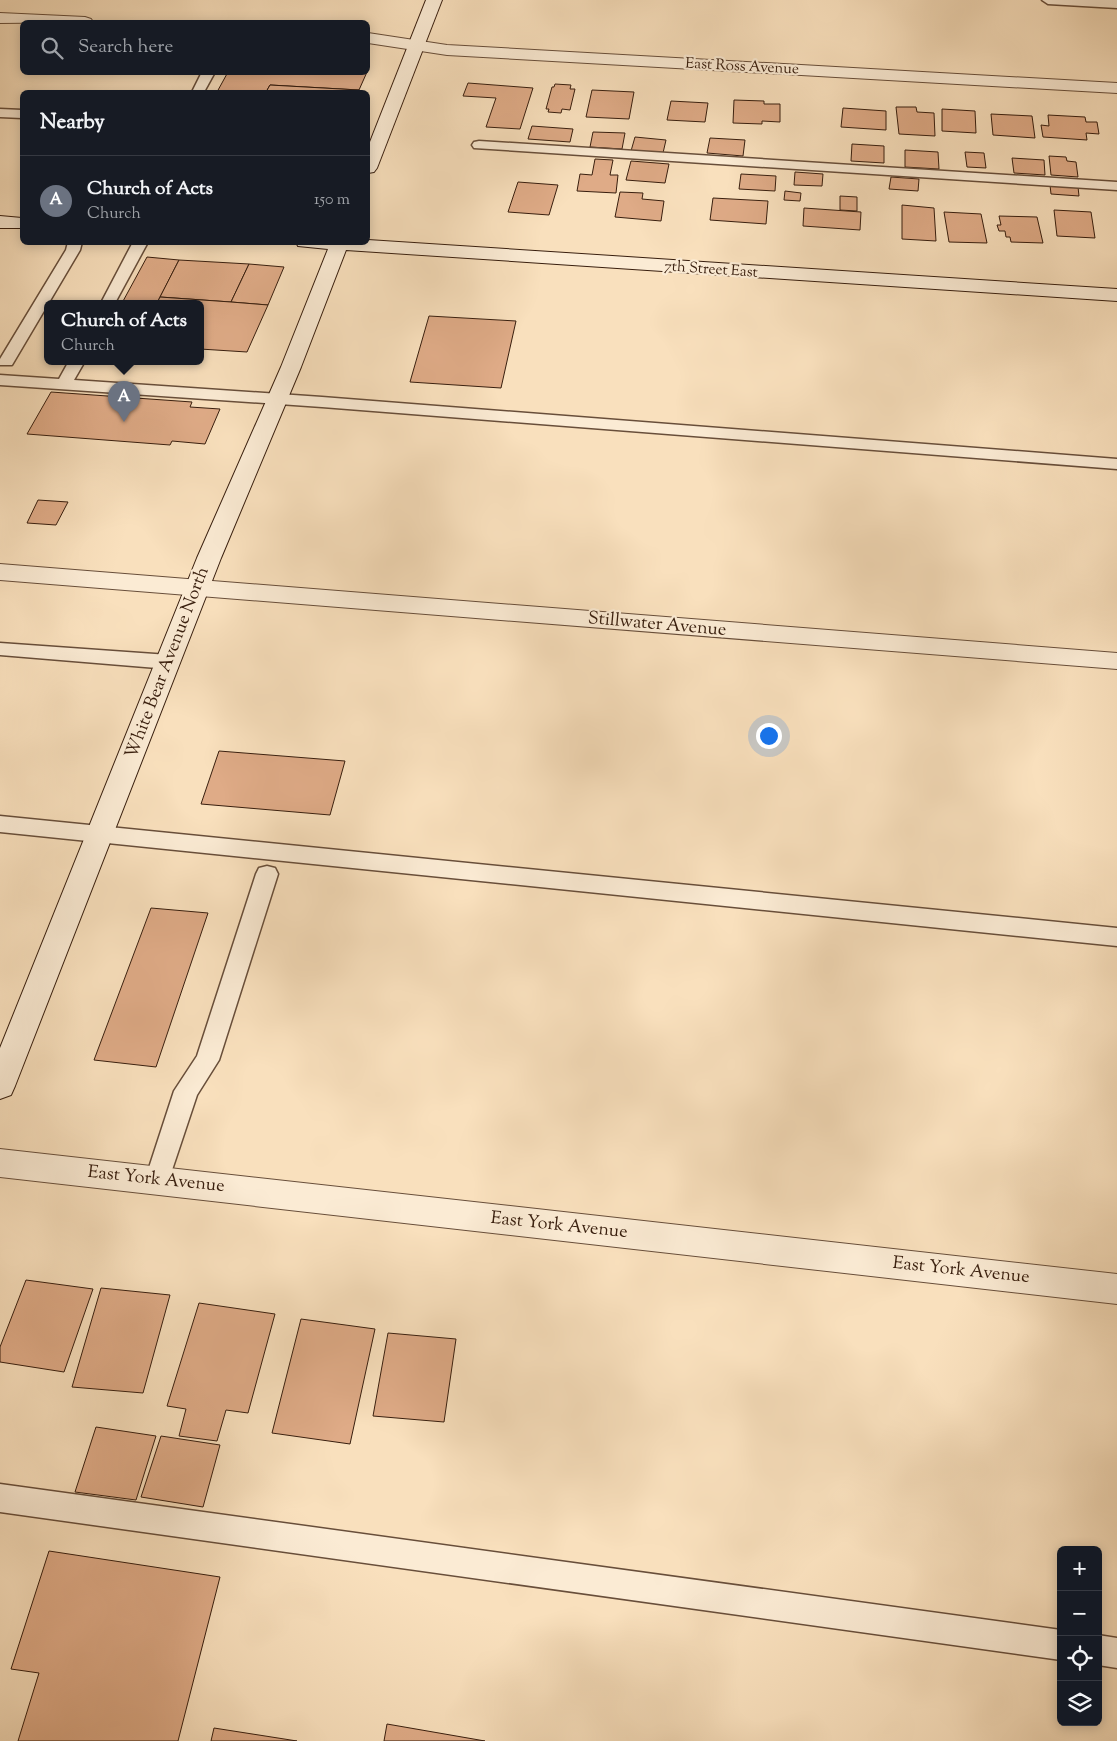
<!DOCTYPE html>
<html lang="en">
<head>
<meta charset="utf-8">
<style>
  :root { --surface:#171b24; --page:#20242c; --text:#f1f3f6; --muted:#9ea1a6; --line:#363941; --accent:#7c3aed }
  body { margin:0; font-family:"Sorts Mill Goudy",serif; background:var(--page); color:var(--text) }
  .controls { position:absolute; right:15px; bottom:15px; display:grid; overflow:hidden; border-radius:8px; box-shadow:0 2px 12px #0003 }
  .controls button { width:45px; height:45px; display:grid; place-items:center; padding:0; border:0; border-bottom:1px solid var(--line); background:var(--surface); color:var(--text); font:25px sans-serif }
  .you { position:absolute; left:768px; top:735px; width:18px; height:18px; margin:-12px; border:4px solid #fff; border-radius:50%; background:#1a73e8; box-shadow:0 0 0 8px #1a73e833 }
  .badge { display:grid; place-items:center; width:32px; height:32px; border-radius:50%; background:var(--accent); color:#fff; font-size:16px; font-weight:700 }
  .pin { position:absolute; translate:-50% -41px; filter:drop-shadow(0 1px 2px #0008) }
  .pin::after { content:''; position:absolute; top:26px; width:18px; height:15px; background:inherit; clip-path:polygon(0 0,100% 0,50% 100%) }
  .popup { position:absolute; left:44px; top:300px; width:160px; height:65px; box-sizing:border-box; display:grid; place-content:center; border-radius:8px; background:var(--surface); filter:drop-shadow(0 1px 4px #0005); font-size:16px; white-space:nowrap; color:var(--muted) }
  .popup b { font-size:19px; color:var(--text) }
  .popup::after { content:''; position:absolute; left:50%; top:100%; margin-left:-10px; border:10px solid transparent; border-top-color:var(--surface) }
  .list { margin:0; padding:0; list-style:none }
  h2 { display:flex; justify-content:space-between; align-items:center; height:65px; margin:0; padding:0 20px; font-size:21px }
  h2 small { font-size:16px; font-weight:400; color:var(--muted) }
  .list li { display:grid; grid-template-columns:32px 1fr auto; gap:15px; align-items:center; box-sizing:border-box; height:90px; padding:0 20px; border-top:1px solid var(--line) }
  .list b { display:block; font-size:19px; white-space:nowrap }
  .list p { margin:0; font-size:16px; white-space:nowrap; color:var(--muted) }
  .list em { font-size:16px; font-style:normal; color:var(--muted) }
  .icon { flex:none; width:28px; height:28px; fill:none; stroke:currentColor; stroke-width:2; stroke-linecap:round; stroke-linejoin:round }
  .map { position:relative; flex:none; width:1117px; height:1741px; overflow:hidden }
  .search { position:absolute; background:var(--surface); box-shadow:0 2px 12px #0003; left:20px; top:20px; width:350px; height:55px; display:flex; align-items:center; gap:12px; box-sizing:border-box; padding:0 18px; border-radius:8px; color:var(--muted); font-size:19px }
  .panel { position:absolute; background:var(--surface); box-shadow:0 2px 12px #0003; left:20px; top:90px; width:350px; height:155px; border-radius:8px }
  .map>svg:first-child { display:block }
  .building { fill:#dfab87; stroke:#381e0e }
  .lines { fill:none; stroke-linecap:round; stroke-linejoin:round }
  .lane-casing { stroke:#684e3a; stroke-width:3 }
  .street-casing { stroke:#684e3a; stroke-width:2 }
  .secondary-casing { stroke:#381e0e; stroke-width:2 }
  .lane { fill:#fbebd4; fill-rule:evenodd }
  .street { fill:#fbebd4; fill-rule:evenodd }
  .secondary { fill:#fbebd4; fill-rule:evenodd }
  .labels { text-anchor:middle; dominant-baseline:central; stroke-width:4.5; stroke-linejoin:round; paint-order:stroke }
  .far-street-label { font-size:15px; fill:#381e0e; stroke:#fbebd4 }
  .street-label { font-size:18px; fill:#381e0e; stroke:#fbebd4 }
</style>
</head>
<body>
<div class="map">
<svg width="1117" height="1741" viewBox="0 0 1117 1741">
  <rect width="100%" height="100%" fill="#f9e0bd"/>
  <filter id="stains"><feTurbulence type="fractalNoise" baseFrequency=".004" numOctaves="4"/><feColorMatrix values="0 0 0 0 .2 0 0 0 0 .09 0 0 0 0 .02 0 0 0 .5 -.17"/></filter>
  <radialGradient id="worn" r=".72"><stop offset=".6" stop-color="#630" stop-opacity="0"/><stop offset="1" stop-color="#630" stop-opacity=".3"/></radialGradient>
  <g class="building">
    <polygon points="228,72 367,72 359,90 270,85 266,92 217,92"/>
    <polygon points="468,83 533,88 520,129 486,127 496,98 463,96"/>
    <polygon points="555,84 571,85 570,89 575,89 570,110 562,109 561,113 548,112 549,109 546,109 552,87 554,87"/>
    <polygon points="270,85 359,90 358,92 266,92"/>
    <polygon points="592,90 634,92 629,119 586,117"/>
    <polygon points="734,100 764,101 764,104 780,104 780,122 762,121 762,124 733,123"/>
    <polygon points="671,101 708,103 705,122 667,120"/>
    <polygon points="896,107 916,107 917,112 934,113 935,136 899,134"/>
    <polygon points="843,108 886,111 886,130 841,127"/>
    <polygon points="942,109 975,111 976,133 942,131"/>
    <polygon points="991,114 1032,116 1035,138 993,135"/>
    <polygon points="1048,115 1085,117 1086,122 1097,122 1099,134 1086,133 1087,140 1043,137 1041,125 1049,126"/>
    <polygon points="532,126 573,129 570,142 528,139"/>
    <polygon points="593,132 625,133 622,149 590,147"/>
    <polygon points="635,137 666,140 663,153 631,151"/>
    <polygon points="710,138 745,140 743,156 707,153"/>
    <polygon points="852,144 884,146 884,163 851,161"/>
    <polygon points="905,150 938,152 939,169 905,167"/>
    <polygon points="965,152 984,153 986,168 967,167"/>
    <polygon points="1049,156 1066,157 1067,161 1076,162 1078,177 1051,175"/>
    <polygon points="1012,158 1044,160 1045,175 1014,173"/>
    <polygon points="595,159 613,160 610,175 618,175 616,193 577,191 580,174 592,175"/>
    <polygon points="631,161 669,164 665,183 626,180"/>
    <polygon points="795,172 823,174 822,186 794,185"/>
    <polygon points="741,174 776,176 775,191 739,189"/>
    <polygon points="891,177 919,179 918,191 889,189"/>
    <polygon points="518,182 558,185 549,215 508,212"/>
    <polygon points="1050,185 1078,187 1079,196 1051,194"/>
    <polygon points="785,191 801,193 800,201 784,200"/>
    <polygon points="620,192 643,193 642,199 664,201 661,221 615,217"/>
    <polygon points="840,196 857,197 857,211 840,210"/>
    <polygon points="713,198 768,201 766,224 710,220"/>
    <polygon points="902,205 934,208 936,241 902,239"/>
    <polygon points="804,208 861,212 860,230 803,226"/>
    <polygon points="1054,210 1091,212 1095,238 1057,236"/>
    <polygon points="944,212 981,214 987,243 949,242"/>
    <polygon points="999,216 1037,217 1043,243 1011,242 1010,237 1006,237 1005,231 999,231 997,225 1001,225"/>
    <polygon points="147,257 179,260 157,303 122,303"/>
    <polygon points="179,260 249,264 231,302 160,297"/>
    <polygon points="249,264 284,267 268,305 231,302"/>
    <polygon points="160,297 231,302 268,305 247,352 200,349 200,303 157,303"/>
    <polygon points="429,316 516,321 501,388 410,382"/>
    <polygon points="51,392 192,402 190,407 220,409 205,444 172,441 170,445 27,434"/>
    <polygon points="38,500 68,502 56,525 27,523"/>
    <polygon points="219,751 345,761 330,815 201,804"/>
    <polygon points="151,908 208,913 156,1067 94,1060"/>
    <polygon points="26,1280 93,1289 64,1372 0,1362 0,1347"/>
    <polygon points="101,1288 170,1295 143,1393 72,1387"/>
    <polygon points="199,1303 275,1314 248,1413 226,1410 217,1441 179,1436 186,1409 167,1406"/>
    <polygon points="301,1319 375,1329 350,1444 272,1433"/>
    <polygon points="388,1333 456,1339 444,1422 373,1416"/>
    <polygon points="96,1427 156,1436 136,1500 75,1492"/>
    <polygon points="161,1436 220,1445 203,1507 141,1497"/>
    <polygon points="49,1551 220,1577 178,1741 18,1741 39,1673 11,1669"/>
    <polygon points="387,1724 485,1741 384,1741"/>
    <polygon points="214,1728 297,1741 211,1741"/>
  </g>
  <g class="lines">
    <defs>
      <g id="lane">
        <polygon points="1042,0 1117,0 1117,8 1048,4"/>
        <polygon points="202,72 215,72 204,92 192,92"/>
        <polygon points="0,109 22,110 22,118 0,117"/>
        <polygon points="479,141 1117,182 1117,190 474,148 472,145 474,142"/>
        <polygon points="68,242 82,242 80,250 12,365 0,365 0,359 66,250"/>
        <polygon points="133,242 148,242 115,303 101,303"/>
        <polygon points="69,361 85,361 74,380 322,397 1117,459 1117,469 322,407 0,385 0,375 59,379"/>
        <polygon points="0,643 169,655 176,657 179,662 176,667 169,669 0,655"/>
        <polygon points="0,816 1117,928 1117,946 0,832"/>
        <polygon points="267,866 275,868 278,874 219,1060 197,1095 166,1188 157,1191 148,1188 145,1180 174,1091 197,1056 256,874 259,868"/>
        <polygon points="0,1484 1061,1630 1061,1660 0,1512"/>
        <polygon points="1098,1635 1117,1638 1117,1668 1098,1665"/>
      </g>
      <g id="street">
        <polygon points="0,13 85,17 91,19 93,22 0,23"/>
        <polygon points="368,33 447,45 1117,83 1117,93 447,55 368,43"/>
        <polygon points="0,564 1117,653 1117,669 0,580"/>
        <polygon points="0,1149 1117,1274 1117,1304 0,1177"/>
      </g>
      <g id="secondary">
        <polygon points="426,0 442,0 377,168 374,172 368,173 368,147"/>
        <polygon points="0,216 22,218 22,228 0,228"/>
        <polygon points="368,240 1117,289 1117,301 346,250 301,367 221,558 15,1086 11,1095 0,1099 0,1048 197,558 281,367 328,249 298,246 296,242 368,242"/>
      </g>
    </defs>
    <use href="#lane" class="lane-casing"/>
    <use href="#street" class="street-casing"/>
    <use href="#secondary" class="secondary-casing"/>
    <use href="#lane" class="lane"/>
    <use href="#street" class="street"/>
    <use href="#secondary" class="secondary"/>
  </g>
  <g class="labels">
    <g class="far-street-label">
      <text transform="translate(742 67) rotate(3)">East Ross Avenue</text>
      <text transform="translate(711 270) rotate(4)">7th Street East</text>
    </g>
    <g class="street-label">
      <text transform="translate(657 625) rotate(5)">Stillwater Avenue</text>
      <text transform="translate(168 663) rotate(-69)">White Bear Avenue North</text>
      <text transform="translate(156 1180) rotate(6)">East York Avenue</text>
      <text transform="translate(559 1226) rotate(6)">East York Avenue</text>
      <text transform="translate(961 1271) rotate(6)">East York Avenue</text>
    </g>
  </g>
  <rect width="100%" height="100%" filter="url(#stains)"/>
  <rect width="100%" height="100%" fill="url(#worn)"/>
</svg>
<div class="controls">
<button>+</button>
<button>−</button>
<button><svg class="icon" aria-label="locate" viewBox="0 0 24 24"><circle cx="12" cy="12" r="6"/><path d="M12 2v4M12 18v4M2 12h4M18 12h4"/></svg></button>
<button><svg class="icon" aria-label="layers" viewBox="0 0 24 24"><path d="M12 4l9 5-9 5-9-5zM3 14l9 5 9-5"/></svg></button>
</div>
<div class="you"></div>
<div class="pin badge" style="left:124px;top:422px;background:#6b7280">A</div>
<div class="popup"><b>Church of Acts</b>Church</div>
<div class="search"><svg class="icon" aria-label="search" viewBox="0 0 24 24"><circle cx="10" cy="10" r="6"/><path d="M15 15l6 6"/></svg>Search here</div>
<section class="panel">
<h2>Nearby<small></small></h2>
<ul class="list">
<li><span class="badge" style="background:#6b7280">A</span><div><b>Church of Acts</b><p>Church</p></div><em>150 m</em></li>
</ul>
</section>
</div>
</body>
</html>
